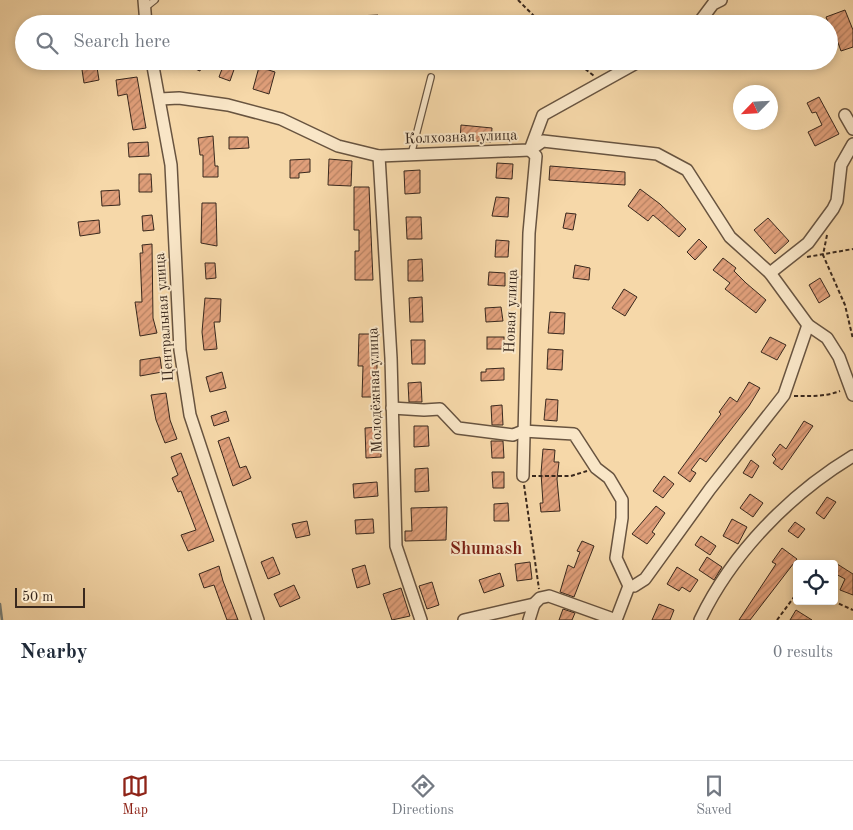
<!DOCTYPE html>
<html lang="en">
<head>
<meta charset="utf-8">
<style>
  :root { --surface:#fff; --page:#f6f6f7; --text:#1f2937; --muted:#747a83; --line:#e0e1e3; --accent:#8f2418 }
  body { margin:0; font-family:"Old Standard TT",serif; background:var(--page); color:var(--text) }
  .controls { position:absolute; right:15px; bottom:15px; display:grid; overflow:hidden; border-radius:5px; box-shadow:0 2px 8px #0003 }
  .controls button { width:45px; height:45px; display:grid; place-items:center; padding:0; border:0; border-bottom:1px solid var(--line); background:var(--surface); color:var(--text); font:25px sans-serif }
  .compass { position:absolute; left:733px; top:85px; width:45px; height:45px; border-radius:50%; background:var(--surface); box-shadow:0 2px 8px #0003; rotate:245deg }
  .scale { position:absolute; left:15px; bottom:12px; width:70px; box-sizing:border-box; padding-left:5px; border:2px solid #39281d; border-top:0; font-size:14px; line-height:18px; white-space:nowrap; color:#39281d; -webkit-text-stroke:4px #f9e6c7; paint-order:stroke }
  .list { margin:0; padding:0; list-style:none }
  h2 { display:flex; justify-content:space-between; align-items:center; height:65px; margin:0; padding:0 20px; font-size:21px }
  h2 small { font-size:16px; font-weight:400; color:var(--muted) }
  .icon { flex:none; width:28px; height:28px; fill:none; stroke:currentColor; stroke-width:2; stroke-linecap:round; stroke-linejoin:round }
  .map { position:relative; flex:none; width:853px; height:620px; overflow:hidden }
  .search { position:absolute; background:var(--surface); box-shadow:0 2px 8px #0003; left:15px; right:15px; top:15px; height:55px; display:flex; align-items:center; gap:12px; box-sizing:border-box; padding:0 18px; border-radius:28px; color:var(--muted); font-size:19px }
  .sheet { height:140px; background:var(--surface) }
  nav { display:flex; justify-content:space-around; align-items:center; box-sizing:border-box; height:70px; border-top:1px solid var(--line); background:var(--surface); font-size:14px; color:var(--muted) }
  nav a { display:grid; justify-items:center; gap:2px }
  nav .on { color:var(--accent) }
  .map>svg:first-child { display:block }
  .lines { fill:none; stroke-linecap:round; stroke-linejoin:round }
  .stream { stroke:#777e77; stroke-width:2.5 }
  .building { fill:url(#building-hatch); stroke:#39281d }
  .lane-casing { stroke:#685440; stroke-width:8 }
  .street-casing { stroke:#685440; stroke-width:14 }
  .path { stroke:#39281d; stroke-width:2; stroke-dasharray:4 2.5; stroke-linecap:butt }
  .lane { stroke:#f9e6c7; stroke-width:5.5 }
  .street { stroke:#f9e6c7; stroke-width:11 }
  .labels { text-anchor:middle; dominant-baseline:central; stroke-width:4; stroke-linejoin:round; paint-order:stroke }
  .street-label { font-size:15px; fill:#39281d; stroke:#f9e6c7 }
  .quarter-label { font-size:18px; font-weight:bold; fill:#7a1f14; stroke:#f9e6c7 }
</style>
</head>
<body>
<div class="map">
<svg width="853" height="620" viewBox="0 0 853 620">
  <defs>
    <pattern id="building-hatch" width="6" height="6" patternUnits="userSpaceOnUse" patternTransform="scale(1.25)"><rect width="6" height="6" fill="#e09f7a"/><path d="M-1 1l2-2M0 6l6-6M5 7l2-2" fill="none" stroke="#b78263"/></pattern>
  </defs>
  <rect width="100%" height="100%" fill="#f6d8a9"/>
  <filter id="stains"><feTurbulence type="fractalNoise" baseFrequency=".004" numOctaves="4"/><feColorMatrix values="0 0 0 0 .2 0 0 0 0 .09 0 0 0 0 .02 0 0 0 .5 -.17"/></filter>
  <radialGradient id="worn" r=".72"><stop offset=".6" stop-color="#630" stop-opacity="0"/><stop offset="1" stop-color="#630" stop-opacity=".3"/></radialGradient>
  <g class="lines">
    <polyline class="stream" points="0,604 2,620"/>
  </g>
  <g class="building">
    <polygon points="845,10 853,30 853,47 841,51 833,29 831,30 826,17"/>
    <polygon points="378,15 378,24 358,24 357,16"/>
    <polygon points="93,61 96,61 99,80 84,83 81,63"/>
    <polygon points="176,61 203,61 200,71"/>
    <polygon points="225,61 237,61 230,81 219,77"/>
    <polygon points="259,67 275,72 269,94 253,89"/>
    <polygon points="137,77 146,128 133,130 127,94 118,96 116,80"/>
    <polygon points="819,97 839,134 815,146 808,132 822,125 816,112 812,113 807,103"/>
    <polygon points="461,125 492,128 491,142 460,140"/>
    <polygon points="213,136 215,166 218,166 218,177 203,177 203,155 200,155 198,138"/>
    <polygon points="229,137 248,137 249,148 229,149"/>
    <polygon points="148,142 149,156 129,157 128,143"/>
    <polygon points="310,159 310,172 299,173 299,178 290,178 290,160"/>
    <polygon points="329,159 352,161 351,186 328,185"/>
    <polygon points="497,163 513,164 512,179 496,178"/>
    <polygon points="550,166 625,172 625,185 549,180"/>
    <polygon points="420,170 420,193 405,194 404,171"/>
    <polygon points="139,174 151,174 152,192 139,192"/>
    <polygon points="354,187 369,187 373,280 355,280 355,251 359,251 359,230 354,230"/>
    <polygon points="640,189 660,204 686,229 679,237 653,215 648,221 628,206"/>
    <polygon points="119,190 120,205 102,206 101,191"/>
    <polygon points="496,197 509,198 508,217 492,216"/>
    <polygon points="202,203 216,203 217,246 201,243"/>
    <polygon points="566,213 576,214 573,230 563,228"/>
    <polygon points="152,215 154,230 143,231 142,216"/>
    <polygon points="406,217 421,217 422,239 407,239"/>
    <polygon points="768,218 789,241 775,254 754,230"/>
    <polygon points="99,220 100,233 80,236 78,222"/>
    <polygon points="699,239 707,247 695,260 687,252"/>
    <polygon points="496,240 509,241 508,257 495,257"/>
    <polygon points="152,244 153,318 157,333 140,336 135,302 142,302 140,253 143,253 142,245"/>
    <polygon points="723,258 736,268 734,271 746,283 766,300 756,313 725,289 730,283 713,270"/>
    <polygon points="422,259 423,281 408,281 408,260"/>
    <polygon points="205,263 215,263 216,278 206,279"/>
    <polygon points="575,265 590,268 589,280 573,278"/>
    <polygon points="489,272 505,273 505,286 488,285"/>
    <polygon points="820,278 830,296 819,303 809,285"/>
    <polygon points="624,289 637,297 625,316 612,308"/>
    <polygon points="422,297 423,322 410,322 409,298"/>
    <polygon points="205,298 221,299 220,322 214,322 217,349 204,350 202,332"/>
    <polygon points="501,307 503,321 486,322 485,308"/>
    <polygon points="550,312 565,313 564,334 548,333"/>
    <polygon points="359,334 377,334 377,397 362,397 363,366 358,366"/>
    <rect x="487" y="337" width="17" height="12"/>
    <polygon points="770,337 786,345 777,360 761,352"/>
    <polygon points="411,340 425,340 425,364 412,364"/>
    <polygon points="548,349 563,350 562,370 547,369"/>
    <polygon points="160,357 162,372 140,376 140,360"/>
    <polygon points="504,368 504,380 481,381 481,372 486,372 486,369"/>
    <polygon points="222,372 226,388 210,392 206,377"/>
    <polygon points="421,382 422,402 409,402 408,383"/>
    <polygon points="749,382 760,388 749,406 706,462 700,458 691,470 696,473 690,482 678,473 721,414 719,412 730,397 737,402"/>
    <polygon points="166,393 170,420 177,439 165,443 156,420 151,395"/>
    <polygon points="546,399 558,400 557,421 544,420"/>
    <polygon points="502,405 503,425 492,425 491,406"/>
    <polygon points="226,411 229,421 214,426 211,416"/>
    <polygon points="804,421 813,426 782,470 773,463 776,459 772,455 780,444 786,449"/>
    <polygon points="414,426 428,426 429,446 414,447"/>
    <polygon points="380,427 381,457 366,458 365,428"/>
    <polygon points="229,437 240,468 246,466 251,478 233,486 218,441"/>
    <polygon points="491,441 503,441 504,458 492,458"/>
    <polygon points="543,449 555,450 554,462 559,462 557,479 560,511 541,512 540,503 543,503 541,473"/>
    <polygon points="181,453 214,541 188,551 181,535 196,530 181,491 178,492 172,478 178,475 171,457"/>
    <polygon points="751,460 759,466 752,478 743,473"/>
    <polygon points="428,468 429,491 415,492 415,469"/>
    <polygon points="492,472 504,472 504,488 493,488"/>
    <polygon points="664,476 674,484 663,498 653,491"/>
    <polygon points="377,482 378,496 354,498 353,484"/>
    <polygon points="750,494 763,503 753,517 740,508"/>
    <polygon points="827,497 836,502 824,519 816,513"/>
    <polygon points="508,503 509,521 494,521 494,504"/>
    <polygon points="656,506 665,513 652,532 655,534 647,544 632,534"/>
    <polygon points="447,507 446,540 405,541 405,531 412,531 411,508"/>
    <polygon points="373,519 374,533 356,534 355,520"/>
    <polygon points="732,519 747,527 738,544 723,536"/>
    <polygon points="307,521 310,535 296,538 292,524"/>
    <polygon points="795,522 805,529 798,538 788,531"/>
    <polygon points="701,536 716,546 710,555 695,545"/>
    <polygon points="582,541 594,546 574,597 560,592 568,565 574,568 580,552 577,551"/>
    <polygon points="782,548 797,559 750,620 739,620 776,564 772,562"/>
    <polygon points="273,557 280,574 268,579 261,562"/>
    <polygon points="707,557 722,567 714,580 699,570"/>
    <polygon points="530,562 532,579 517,581 515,564"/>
    <polygon points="834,562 853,574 853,595 840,590 845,579 834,573"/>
    <polygon points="365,565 370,584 357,588 352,569"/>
    <polygon points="219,566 223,581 238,620 227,620 214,585 204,588 199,574"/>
    <polygon points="677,567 698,580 690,592 682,587 679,591 667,584"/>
    <polygon points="500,573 504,586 484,593 479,580"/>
    <polygon points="432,582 439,605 427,609 419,586"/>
    <polygon points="294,585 300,598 280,607 274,594"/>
    <polygon points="401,588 410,616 392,620 383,594"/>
    <polygon points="659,604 674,610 670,620 652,620"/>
    <polygon points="563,609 575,613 572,620 559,620"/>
    <polygon points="796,610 812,620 790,620"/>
  </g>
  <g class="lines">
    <defs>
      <g id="lane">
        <polyline points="145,8 155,0"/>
        <polyline points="411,155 431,77"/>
      </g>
      <g id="street">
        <polyline points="144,0 146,24"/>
        <polyline points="698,24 713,4 721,0"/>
        <polyline points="152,61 171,165 180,350 190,415 258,620"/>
        <polyline points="160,99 179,98 228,105 281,119 338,146 379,156 530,150 543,141 657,154 687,170 730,237 770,273 808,325 827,338 839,357 853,395"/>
        <polyline points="845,115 853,129"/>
        <polyline points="379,156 391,358 396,546 421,620"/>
        <polyline points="770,273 808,243 833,209 837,201 841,165 853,144"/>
        <polyline points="392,408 424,410 440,409 458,428 513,435 523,431 574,434 596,468 609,478 622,500 622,518 616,558 629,586 616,620"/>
        <polyline points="523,476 529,233 536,156 530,150 543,115 640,61"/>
        <polyline points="629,586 634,586 645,579 710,489 784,395 808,325"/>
        <polyline points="464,620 534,604 540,598 549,596 616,620"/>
        <polyline points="529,620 534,604"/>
        <path d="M 700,620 C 732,553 790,494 853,456"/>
      </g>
    </defs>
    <use href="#lane" class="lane-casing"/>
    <use href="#street" class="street-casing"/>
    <g class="path">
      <polyline points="518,0 542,24"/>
      <polyline points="575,61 594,76"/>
      <polyline points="827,235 823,255 845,305 853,339"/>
      <polyline points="807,257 853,249"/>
      <path d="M 794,396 C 810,396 825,397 840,391"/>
      <polyline points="532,476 571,476 587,471"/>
      <polyline points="524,485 539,589"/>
      <polyline points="833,601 853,610"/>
      <polyline points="777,620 797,593"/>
    </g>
    <use href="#lane" class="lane"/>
    <use href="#street" class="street"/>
  </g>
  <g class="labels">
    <g class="street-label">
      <text transform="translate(461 138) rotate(-2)">Колхозная улица</text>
      <text transform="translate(512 311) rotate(-88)">Новая улица</text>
      <text transform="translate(165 317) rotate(-94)">Центральная улица</text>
      <text transform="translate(376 390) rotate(-92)">Молодёжная улица</text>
    </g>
    <g class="quarter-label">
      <text x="486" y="549">Shumash</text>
    </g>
  </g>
  <rect width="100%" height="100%" filter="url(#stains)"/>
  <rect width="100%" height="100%" fill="url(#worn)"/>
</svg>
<div class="controls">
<button><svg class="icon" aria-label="locate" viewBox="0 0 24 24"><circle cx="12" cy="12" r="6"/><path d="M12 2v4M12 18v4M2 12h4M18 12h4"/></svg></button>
</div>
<svg class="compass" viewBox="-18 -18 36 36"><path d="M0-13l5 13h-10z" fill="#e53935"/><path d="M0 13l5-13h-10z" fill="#747a83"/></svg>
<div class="scale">50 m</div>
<div class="search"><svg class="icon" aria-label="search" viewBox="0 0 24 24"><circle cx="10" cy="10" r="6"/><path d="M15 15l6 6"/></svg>Search here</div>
</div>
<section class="sheet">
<h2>Nearby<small>0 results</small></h2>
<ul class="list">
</ul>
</section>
<nav>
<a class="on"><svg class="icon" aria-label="map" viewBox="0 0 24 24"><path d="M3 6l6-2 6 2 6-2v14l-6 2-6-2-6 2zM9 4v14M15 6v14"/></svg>Map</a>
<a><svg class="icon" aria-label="directions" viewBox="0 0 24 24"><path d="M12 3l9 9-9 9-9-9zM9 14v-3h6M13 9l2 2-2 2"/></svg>Directions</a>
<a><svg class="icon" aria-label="saved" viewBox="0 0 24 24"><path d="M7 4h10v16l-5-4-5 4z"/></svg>Saved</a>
</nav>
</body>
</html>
